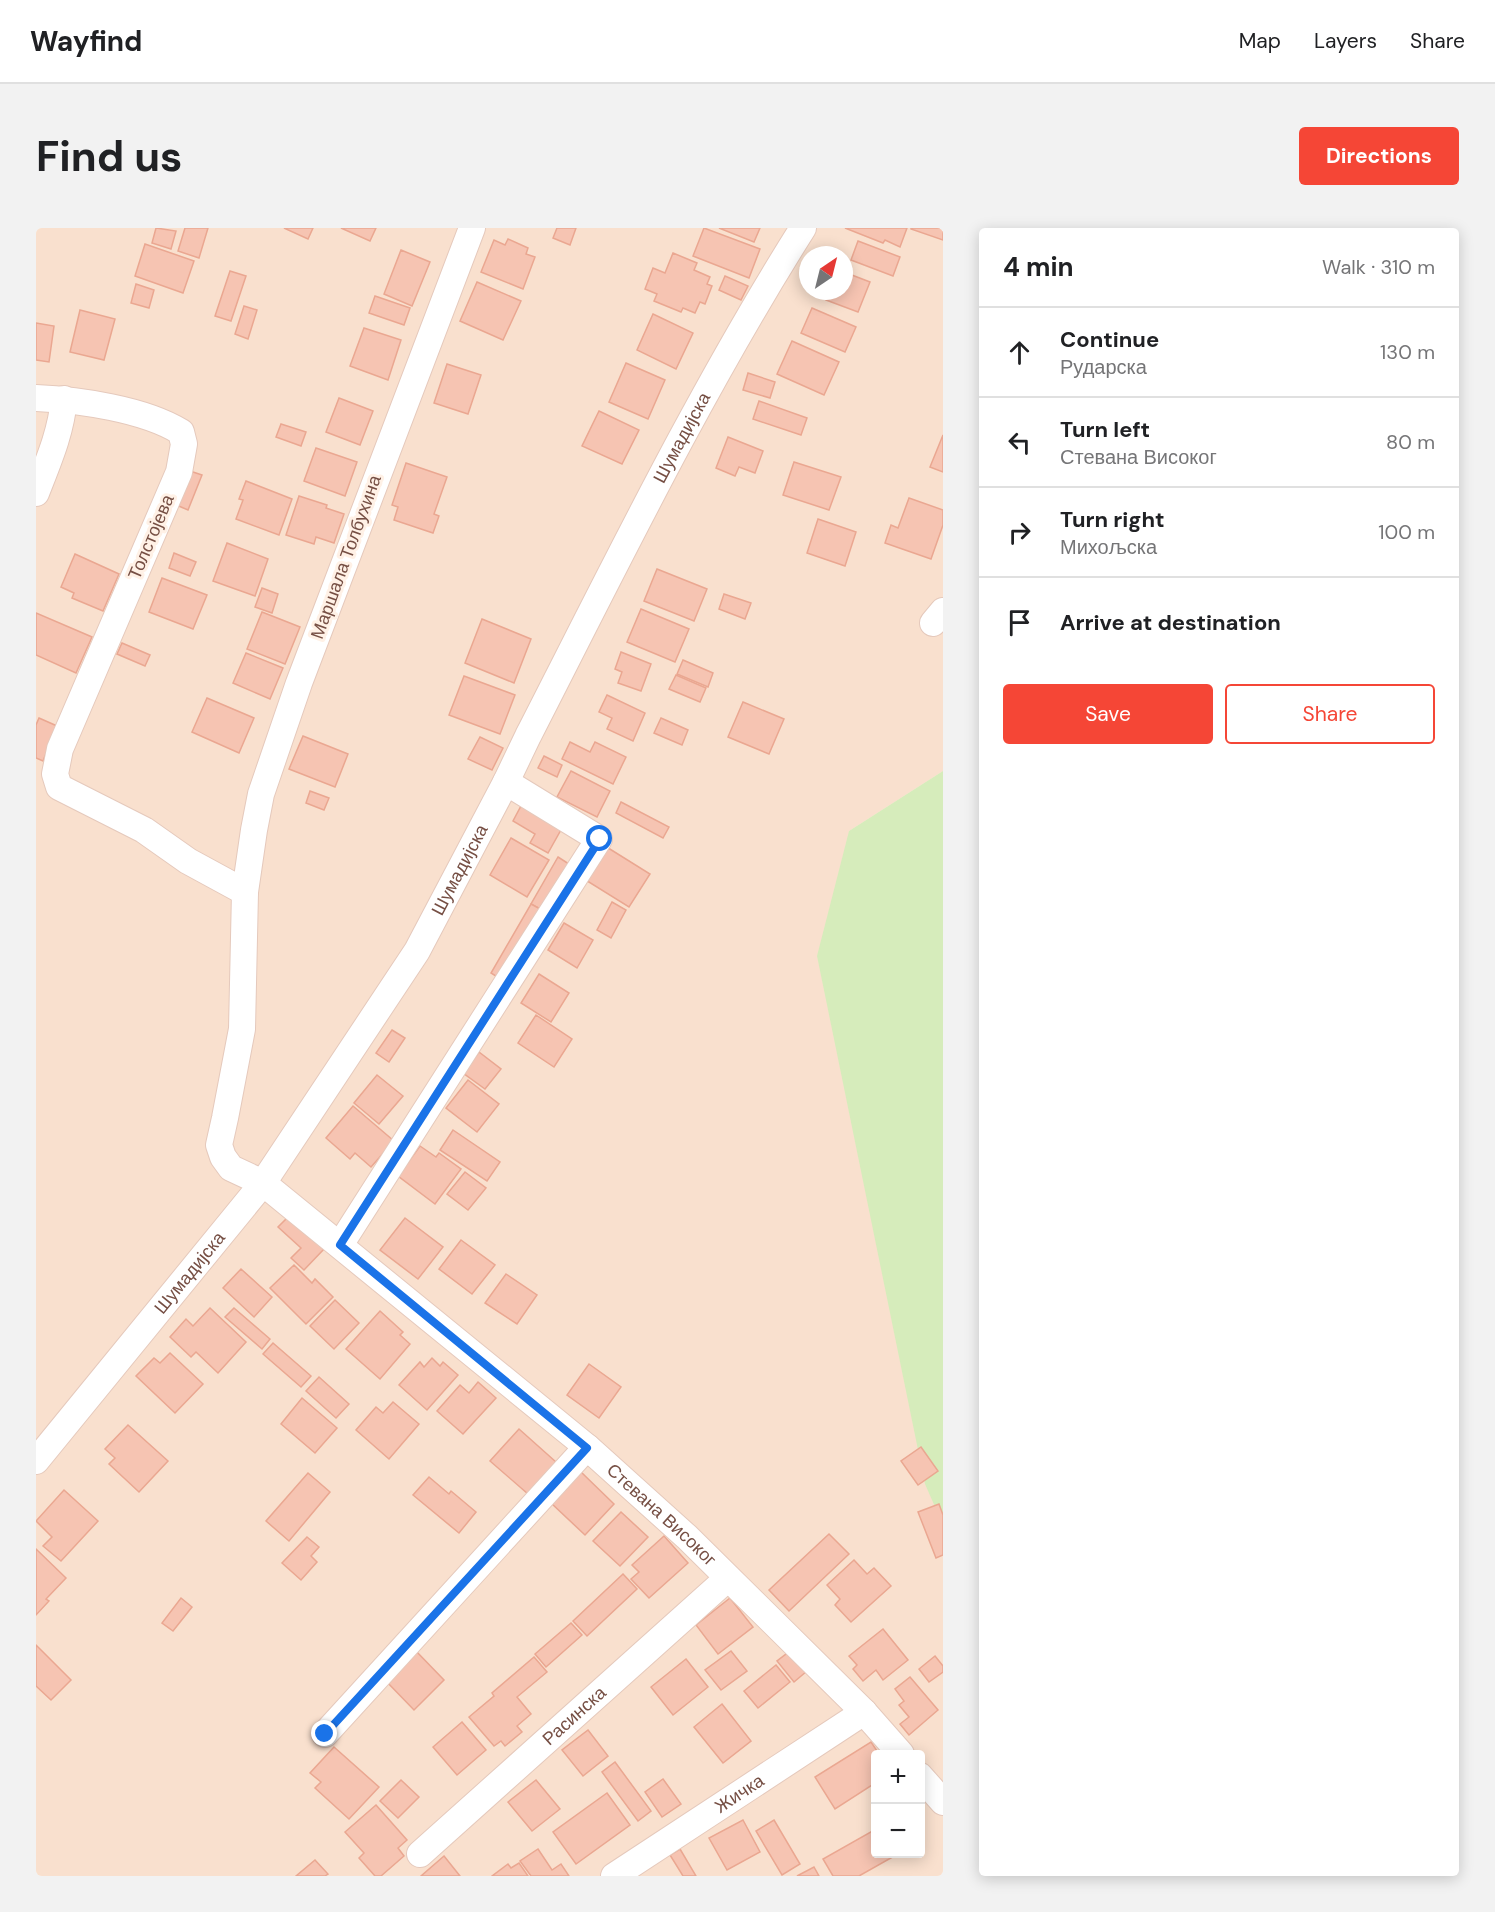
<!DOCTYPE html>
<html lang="en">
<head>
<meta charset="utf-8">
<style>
  :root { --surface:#fff; --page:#f2f2f2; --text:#202124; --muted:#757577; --line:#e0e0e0; --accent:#f54636 }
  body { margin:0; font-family:"DM Sans",sans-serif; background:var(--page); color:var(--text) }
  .controls { position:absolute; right:18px; bottom:18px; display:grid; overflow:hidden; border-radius:6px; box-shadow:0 3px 15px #0003 }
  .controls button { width:54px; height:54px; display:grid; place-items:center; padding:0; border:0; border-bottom:2px solid var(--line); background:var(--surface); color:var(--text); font:30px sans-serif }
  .compass { position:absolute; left:763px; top:18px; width:54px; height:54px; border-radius:50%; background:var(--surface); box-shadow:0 3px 15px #0003; rotate:35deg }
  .stop { position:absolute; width:18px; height:18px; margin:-14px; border:4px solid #1a73e8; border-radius:50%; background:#fff }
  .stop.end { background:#1a73e8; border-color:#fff; box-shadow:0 2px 6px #0008 }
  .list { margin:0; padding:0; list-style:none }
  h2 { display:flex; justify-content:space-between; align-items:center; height:78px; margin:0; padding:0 24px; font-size:26px }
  h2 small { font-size:20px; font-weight:400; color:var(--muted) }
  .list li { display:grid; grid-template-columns:39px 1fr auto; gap:18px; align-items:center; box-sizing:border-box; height:90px; padding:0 24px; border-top:2px solid var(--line) }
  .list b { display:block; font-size:22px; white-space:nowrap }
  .list p { margin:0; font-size:20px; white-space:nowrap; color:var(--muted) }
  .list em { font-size:20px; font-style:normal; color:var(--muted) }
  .actions { display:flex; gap:12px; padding:18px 24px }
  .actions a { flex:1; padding:14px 0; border:2px solid var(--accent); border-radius:6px; text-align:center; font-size:21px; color:var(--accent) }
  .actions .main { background:var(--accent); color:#fff }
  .icon { flex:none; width:33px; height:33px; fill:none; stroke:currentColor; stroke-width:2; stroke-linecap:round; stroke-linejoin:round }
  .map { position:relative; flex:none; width:907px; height:1648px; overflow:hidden; border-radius:6px }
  header { display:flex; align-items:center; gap:36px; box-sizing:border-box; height:84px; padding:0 30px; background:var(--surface); border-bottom:2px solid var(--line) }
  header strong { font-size:28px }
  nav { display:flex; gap:33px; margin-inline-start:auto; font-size:21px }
  .intro { display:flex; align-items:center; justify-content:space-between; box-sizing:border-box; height:144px; padding:0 36px }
  h1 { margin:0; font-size:42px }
  .button { padding:15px 27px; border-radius:6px; background:var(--accent); color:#fff; font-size:21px; font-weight:700 }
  main { display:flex; gap:36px; padding:0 36px }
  aside { flex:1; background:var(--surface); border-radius:6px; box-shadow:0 3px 15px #0003 }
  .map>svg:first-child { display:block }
  .residential { fill:#f9e0ce; fill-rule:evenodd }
  .green { fill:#d6ecbb }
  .building { fill:#f6c4b2; stroke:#eaa791; stroke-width:1.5 }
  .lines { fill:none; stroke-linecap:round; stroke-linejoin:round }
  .minor-casing { stroke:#e5c9bc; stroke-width:28 }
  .minor { stroke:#fff; stroke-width:26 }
  .route { stroke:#1a73e8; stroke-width:8 }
  .labels { text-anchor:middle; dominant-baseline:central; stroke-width:6; stroke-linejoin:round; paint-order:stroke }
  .street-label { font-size:18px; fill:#764f44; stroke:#fff1e6 }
</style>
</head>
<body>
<header>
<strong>Wayfind</strong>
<nav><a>Map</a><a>Layers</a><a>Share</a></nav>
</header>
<div class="intro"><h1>Find us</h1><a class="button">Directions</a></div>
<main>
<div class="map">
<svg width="907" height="1648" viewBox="0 0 907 1648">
  <rect width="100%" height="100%" fill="#feeddd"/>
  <path class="residential" d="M 0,0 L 907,0 L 907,543 L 813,603 L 907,1297 L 907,1648 L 0,1648 ZM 772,27 L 808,27 L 808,63 L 772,63 ZM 840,1526 L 884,1526 L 884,1626 L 840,1626 Z"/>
  <polygon class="green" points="907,543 907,1297 889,1256 781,728 813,603"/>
  <g class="building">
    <polygon points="120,0 140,3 135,21 116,15"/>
    <polygon points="149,0 172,0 163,30 142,23"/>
    <polygon points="248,0 277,0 272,11"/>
    <polygon points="305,0 340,0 334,13"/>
    <polygon points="521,0 540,0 534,17 517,10"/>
    <polygon points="668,0 724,21 713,50 657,28"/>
    <polygon points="683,0 724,0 718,14"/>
    <polygon points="809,0 871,0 864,19 849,12 847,15"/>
    <polygon points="875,0 907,0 907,12 875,1"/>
    <polygon points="472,11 492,20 490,26 499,29 487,61 445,44 458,12 469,17"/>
    <polygon points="822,13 864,29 857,48 815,32"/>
    <polygon points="109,16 158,33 147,65 99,48"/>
    <polygon points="365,22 394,34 376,78 348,66"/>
    <polygon points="637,25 661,35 658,42 674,49 671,56 676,58 669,76 664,74 659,85 647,80 645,84 618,73 621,66 609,61 617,40 629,45"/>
    <polygon points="194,43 210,48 195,93 179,88"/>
    <polygon points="808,44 834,54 822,84 790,72 793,63 808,63"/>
    <polygon points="689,48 712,58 705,72 683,62"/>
    <polygon points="441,54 485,73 467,112 424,93"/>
    <polygon points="100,56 118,62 113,80 95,75"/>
    <polygon points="339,68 374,80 368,97 333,85"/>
    <polygon points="208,78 221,82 212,111 199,106"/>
    <polygon points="776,80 820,99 809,124 765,105"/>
    <polygon points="44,82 79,91 68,132 34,124"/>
    <polygon points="617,86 657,105 640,141 601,122"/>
    <polygon points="0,95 18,98 13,134 0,132"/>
    <polygon points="328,100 365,112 352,152 314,138"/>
    <polygon points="756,113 803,134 788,167 741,146"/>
    <polygon points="590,135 629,152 612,191 573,174"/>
    <polygon points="411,136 445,147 432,186 398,175"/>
    <polygon points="712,145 739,154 734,170 707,162"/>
    <polygon points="303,170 337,183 324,217 290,204"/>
    <polygon points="723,173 771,190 765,207 717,191"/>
    <polygon points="563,183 603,202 586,236 546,218"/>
    <polygon points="245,196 270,204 265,218 240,209"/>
    <polygon points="907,207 907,244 894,239"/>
    <polygon points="692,209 727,223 719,245 703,239 699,248 680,240"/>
    <polygon points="280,220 321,234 309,268 268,253"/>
    <polygon points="758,234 805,249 793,282 747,267"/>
    <polygon points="370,235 411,249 398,286 403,288 397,305 358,292 362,279 356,277"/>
    <polygon points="151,242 166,247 152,282 138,276"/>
    <polygon points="210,253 256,271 243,307 200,291 207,272 203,271"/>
    <polygon points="263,268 291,277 290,280 308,286 298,315 280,309 278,316 250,307"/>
    <polygon points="873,270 907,282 907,297 895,331 849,315 855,297 862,300"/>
    <polygon points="782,291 820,304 809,338 771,325"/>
    <polygon points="191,315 232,331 219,368 177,353"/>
    <polygon points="138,325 160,334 154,348 133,340"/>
    <polygon points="39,326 83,346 67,383 36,370 38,365 25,359"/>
    <polygon points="621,341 671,361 658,393 608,373"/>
    <polygon points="126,350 171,367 157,401 113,384"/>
    <polygon points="226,360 242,366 236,385 219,379"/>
    <polygon points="688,366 715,375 709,391 683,381"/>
    <polygon points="605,381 653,401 639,434 591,414"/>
    <polygon points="226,384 264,399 249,436 211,421"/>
    <polygon points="0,385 56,409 40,445 0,427"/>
    <polygon points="446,391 495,411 478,455 429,435"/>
    <polygon points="86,415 114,427 109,438 81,426"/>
    <polygon points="585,424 615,436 605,463 582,455 586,444 579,441"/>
    <polygon points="210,425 247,440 234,471 197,455"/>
    <polygon points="647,432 677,445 672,459 641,446"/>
    <polygon points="640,447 670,460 664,474 633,461"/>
    <polygon points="428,448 479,467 464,506 413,487"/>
    <polygon points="571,467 609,485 597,513 571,501 576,490 563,484"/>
    <polygon points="171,470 218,490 203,525 156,504"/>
    <polygon points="707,474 748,491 733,526 692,509"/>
    <polygon points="3,490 21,498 7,533 0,530 0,497"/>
    <polygon points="625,490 652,502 646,517 618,505"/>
    <polygon points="267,508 312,526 299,559 253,541"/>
    <polygon points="444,509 467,520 456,542 432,531"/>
    <polygon points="534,514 554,524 559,514 590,529 577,556 526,531"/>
    <polygon points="508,528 526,537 521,549 502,540"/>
    <polygon points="535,543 574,563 561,589 521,569"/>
    <polygon points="274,563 293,570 288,582 270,575"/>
    <polygon points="585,574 633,599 627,610 580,585"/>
    <polygon points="486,576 526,600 512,625 494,615 499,606 477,593"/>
    <polygon points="475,610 513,632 491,669 454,647"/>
    <polygon points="569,618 614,646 593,679 548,651"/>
    <polygon points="522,629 533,636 506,682 495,676"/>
    <polygon points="576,674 590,682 575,710 561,702"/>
    <polygon points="495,676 506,682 466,752 455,745"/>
    <polygon points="528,695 557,712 541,740 512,722"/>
    <polygon points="503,746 533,765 515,794 485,775"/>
    <polygon points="500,787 536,811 518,839 482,815"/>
    <polygon points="356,802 369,810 353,834 340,825"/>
    <polygon points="443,824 465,841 449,861 427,845"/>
    <polygon points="341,847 367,868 343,896 318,875"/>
    <polygon points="432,852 463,876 441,904 410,880"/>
    <polygon points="317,878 358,913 335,939 319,925 314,931 290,910"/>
    <polygon points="417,902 464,934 451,953 404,922"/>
    <polygon points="384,918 400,929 403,925 425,941 399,976 362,948"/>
    <polygon points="429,944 450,960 432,982 411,966"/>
    <polygon points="253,988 288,1021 268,1042 255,1030 265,1020 242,999"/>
    <polygon points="369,990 407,1019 382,1051 344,1022"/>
    <polygon points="425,1012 459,1037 436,1066 403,1041"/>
    <polygon points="258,1037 276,1055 279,1051 297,1069 270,1096 234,1060"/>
    <polygon points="205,1041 236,1069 218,1089 187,1060"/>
    <polygon points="470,1046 501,1067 481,1096 449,1075"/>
    <polygon points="299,1072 323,1095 298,1121 274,1098"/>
    <polygon points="174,1080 210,1114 182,1145 160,1124 155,1129 134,1109 150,1091 157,1098"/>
    <polygon points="198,1080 234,1111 226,1121 189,1089"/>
    <polygon points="344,1083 367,1104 364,1107 374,1116 344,1151 310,1121"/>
    <polygon points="237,1115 275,1148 265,1159 227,1126"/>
    <polygon points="134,1125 167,1156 139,1185 100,1148 118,1130 124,1135"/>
    <polygon points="396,1130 404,1138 407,1134 422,1147 391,1182 363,1157 384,1134 388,1139"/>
    <polygon points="553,1136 585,1159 563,1190 531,1167"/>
    <polygon points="283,1149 313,1176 300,1190 270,1163"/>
    <polygon points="442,1154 460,1170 427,1206 401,1183 424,1157 433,1165"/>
    <polygon points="266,1170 301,1200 279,1225 245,1196"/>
    <polygon points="357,1174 383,1196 353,1231 320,1202 340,1179 347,1185"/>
    <polygon points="92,1197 132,1233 103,1264 73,1236 79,1230 69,1221"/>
    <polygon points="483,1201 520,1234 492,1266 454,1233"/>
    <polygon points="885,1219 902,1243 882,1257 865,1233"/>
    <polygon points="544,1243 578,1276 549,1307 515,1275"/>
    <polygon points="272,1245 294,1264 253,1313 230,1293"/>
    <polygon points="393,1249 413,1266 415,1263 440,1284 423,1305 377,1267"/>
    <polygon points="28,1262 62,1293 25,1333 7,1318 16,1309 0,1293"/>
    <polygon points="903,1276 907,1287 907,1327 900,1330 882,1284"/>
    <polygon points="585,1284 612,1309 584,1338 557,1313"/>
    <polygon points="793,1306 813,1326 753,1383 733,1362"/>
    <polygon points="628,1308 652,1335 613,1370 595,1351 603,1344 596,1337"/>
    <polygon points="271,1309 283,1319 275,1328 281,1334 265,1352 246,1335"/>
    <polygon points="0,1321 30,1350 10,1371 13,1373 0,1387"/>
    <polygon points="818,1332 831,1346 838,1340 855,1358 815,1394 799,1377 804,1371 791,1357"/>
    <polygon points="587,1346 601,1361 551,1408 537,1393"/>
    <polygon points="145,1370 156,1379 137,1403 126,1395"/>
    <polygon points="694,1370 717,1399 682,1426 660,1397"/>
    <polygon points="535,1395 546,1407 510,1439 499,1426"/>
    <polygon points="847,1401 872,1432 847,1452 840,1442 827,1453 817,1441 821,1437 813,1428"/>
    <polygon points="0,1417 35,1452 15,1472 0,1458"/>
    <polygon points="379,1422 408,1452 378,1482 349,1452"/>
    <polygon points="695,1423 711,1443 685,1462 669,1442"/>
    <polygon points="754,1423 771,1443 758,1454 741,1433"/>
    <polygon points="899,1428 907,1438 907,1444 893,1454 883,1441"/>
    <polygon points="498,1429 511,1444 481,1469 495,1486 481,1498 486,1504 469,1518 465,1513 458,1518 433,1489 458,1468 456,1465"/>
    <polygon points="650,1431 672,1459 637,1487 615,1459"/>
    <polygon points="740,1437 754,1454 722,1480 708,1463"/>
    <polygon points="874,1449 902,1482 873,1507 864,1496 873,1489 863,1477 868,1473 859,1461"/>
    <polygon points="686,1476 715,1513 687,1535 658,1499"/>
    <polygon points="426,1494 450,1522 421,1547 397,1519"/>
    <polygon points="552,1502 572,1528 547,1548 526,1522"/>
    <polygon points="835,1514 843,1526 840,1526 840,1563 836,1557 799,1581 779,1549"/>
    <polygon points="298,1519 343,1559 313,1591 279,1560 285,1554 274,1545"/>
    <polygon points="579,1534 615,1583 602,1593 566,1544"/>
    <polygon points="627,1551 645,1576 626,1589 609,1564"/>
    <polygon points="365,1552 383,1569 362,1590 344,1573"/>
    <polygon points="500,1552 524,1581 496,1603 472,1574"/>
    <polygon points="571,1565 594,1597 540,1636 517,1604"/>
    <polygon points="340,1577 371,1612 362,1620 368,1628 345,1648 339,1648 323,1630 328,1625 309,1604"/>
    <polygon points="707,1592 724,1624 691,1642 673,1610"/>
    <polygon points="738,1592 764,1636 746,1647 720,1603"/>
    <polygon points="840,1601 840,1626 862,1626 823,1648 797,1648 787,1631"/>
    <polygon points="502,1621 516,1642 525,1636 533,1648 495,1648 484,1633"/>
    <polygon points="644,1621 660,1648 647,1648 634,1627"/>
    <polygon points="408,1628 424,1648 385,1648"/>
    <polygon points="279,1632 292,1646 289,1648 260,1648"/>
    <polygon points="483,1635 492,1648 456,1648 472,1636 475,1640"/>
    <polygon points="778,1639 783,1648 761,1648"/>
  </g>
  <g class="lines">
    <defs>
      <g id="minor">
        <path id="s1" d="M 436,0 L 263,455 L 225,566 L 218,602 L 209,664 L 206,801 L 189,890 L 183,917 L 187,929 L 195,940 L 227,955 L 551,1219 L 651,1309 L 828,1484 L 865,1526"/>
        <path d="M 0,170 C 43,172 108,181 145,204 L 148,216 L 143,244 L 24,521 L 19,546 L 23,559 L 108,602 L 152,633 L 209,664"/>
        <path d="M 0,265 C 12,234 25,205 28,171"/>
        <polyline points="897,395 907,383"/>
        <polyline points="304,1017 563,611 470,554"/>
        <path id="s2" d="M 0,1233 L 227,955 L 381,723 L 470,554 L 492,508 C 580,336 664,163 767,0"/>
        <polyline points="289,1506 551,1219"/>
        <polyline points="884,1548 907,1574"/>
        <path id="s3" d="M 384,1626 L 692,1350"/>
        <path id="s4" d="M 578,1648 L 828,1484"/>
      </g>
    </defs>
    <use href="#minor" class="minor-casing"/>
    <use href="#minor" class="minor"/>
  </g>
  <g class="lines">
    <polyline class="route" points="289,1506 551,1220 304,1017 564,611"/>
  </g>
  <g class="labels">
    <g class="street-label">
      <text stroke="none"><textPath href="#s2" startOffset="1215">Шумадијска</textPath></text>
      <text transform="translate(115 309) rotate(-67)">Толстојева</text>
      <text transform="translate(310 329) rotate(-70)">Маршала Толбухина</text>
      <text stroke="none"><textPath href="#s2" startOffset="729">Шумадијска</textPath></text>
      <text stroke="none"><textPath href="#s2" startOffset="243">Шумадијска</textPath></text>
      <text stroke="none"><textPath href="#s1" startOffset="1539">Стевана Високог</textPath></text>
      <text stroke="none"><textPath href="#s3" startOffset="207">Расинска</textPath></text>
      <text stroke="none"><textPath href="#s4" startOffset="150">Жичка</textPath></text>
    </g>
  </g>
</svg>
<div class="controls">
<button>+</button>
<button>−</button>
</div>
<svg class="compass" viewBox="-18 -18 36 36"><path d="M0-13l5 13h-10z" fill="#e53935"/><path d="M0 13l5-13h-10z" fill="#757577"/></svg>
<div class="stop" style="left:564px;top:611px"></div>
<div class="stop end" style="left:289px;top:1506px"></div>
</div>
<aside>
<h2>4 min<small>Walk · 310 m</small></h2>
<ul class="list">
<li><svg class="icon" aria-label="ahead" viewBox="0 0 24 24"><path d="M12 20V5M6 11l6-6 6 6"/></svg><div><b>Continue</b><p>Рударска</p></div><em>130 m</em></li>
<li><svg class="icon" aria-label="left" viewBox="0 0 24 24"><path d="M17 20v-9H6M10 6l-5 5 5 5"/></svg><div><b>Turn left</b><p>Стевана Високог</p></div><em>80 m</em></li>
<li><svg class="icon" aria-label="right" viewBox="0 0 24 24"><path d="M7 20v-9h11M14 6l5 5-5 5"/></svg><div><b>Turn right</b><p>Михољска</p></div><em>100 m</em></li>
<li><svg class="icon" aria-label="arrive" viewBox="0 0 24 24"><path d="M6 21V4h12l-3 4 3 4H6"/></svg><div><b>Arrive at destination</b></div></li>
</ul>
<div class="actions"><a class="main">Save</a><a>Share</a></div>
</aside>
</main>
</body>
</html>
